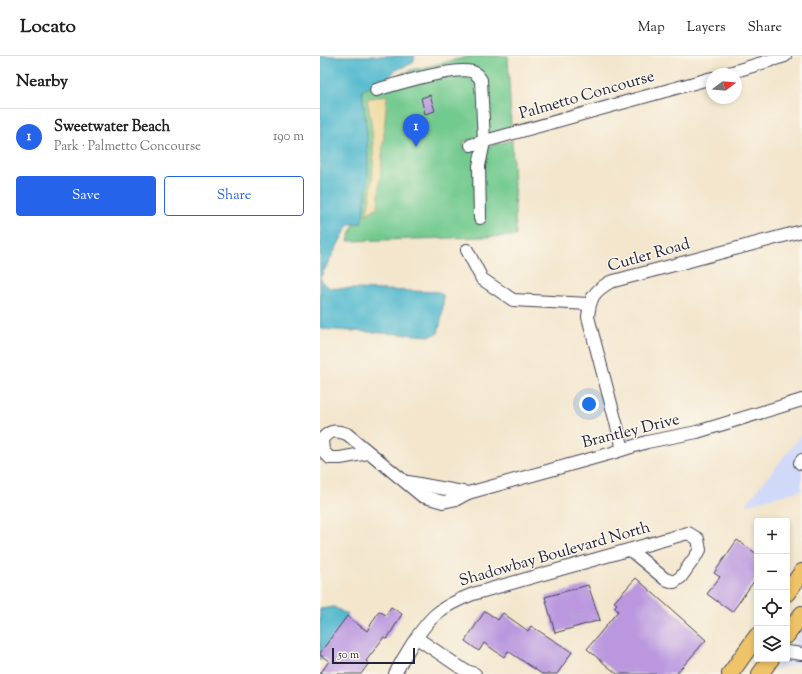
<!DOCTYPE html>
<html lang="en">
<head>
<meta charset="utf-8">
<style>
  :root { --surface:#fff; --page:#f2f2f2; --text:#222; --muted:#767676; --line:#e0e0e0; --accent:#2563eb }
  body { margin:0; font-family:"Sorts Mill Goudy",serif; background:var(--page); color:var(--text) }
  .controls { position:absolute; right:12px; bottom:12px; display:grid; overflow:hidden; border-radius:4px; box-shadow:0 2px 6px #0003 }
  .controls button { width:36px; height:36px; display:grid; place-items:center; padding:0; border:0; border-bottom:1px solid var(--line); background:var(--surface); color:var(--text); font:20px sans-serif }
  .compass { position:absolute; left:386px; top:12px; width:36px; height:36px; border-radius:50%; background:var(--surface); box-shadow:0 2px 6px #0003; rotate:74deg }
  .scale { position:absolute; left:12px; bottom:10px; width:83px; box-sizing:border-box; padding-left:4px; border:2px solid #22223b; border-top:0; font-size:11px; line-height:14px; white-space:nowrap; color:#22223b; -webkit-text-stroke:3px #fbf7ec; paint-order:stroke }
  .you { position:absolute; left:269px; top:348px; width:14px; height:14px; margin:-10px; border:3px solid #fff; border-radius:50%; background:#1a73e8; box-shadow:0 0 0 6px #1a73e833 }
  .badge { display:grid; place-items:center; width:26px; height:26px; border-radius:50%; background:var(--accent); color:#fff; font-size:13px; font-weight:700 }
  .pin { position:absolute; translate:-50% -33px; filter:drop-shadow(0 1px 2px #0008) }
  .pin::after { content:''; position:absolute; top:21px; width:14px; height:12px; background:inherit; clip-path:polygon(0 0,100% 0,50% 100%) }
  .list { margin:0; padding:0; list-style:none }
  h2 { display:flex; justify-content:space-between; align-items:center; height:52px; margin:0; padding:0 16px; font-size:17px }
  h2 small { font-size:13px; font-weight:400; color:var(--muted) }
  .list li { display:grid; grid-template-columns:26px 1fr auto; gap:12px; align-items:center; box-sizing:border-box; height:56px; padding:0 16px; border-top:1px solid var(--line) }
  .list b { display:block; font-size:15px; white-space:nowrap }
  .list p { margin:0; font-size:13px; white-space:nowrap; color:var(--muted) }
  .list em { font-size:13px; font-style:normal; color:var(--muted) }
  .actions { display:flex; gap:8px; padding:12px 16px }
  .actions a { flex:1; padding:9px 0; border:1px solid var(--accent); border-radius:4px; text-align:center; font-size:14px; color:var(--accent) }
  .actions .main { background:var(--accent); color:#fff }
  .icon { flex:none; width:22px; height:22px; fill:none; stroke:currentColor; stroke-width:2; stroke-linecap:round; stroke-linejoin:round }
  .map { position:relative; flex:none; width:482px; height:618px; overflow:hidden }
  header { display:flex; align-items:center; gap:24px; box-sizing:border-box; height:56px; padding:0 20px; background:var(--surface); border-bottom:1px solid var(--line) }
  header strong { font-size:19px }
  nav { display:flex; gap:22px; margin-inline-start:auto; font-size:14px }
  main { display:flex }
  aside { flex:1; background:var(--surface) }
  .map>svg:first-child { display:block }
  .built { fill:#d1d9f9 }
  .green { fill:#73ca8f; stroke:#4a7665 }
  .sand { fill:#eeda9e; stroke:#887e6c }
  .water { fill:#50b8ce; stroke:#396d84 }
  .building { fill:#ba97df }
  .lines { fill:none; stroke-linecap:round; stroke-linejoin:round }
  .minor-casing { stroke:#413f51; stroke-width:14 }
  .major-casing { stroke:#413f51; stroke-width:18 }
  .minor { stroke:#fff; stroke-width:12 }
  .major { stroke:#efc469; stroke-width:16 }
  .labels { text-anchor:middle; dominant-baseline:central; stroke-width:3; stroke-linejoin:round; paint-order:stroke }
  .street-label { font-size:16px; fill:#22223b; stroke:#fbf7ec }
</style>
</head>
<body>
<header>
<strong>Locato</strong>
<nav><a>Map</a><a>Layers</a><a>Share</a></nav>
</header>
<main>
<aside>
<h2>Nearby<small></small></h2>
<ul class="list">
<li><span class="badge">1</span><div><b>Sweetwater Beach</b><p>Park · Palmetto Concourse</p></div><em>190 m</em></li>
</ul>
<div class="actions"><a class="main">Save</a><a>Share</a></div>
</aside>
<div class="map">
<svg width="482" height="618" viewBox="0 0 482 618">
  <rect width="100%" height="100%" fill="#fbf7ec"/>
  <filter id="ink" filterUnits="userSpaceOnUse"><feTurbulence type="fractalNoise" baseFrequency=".025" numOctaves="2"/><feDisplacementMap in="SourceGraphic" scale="8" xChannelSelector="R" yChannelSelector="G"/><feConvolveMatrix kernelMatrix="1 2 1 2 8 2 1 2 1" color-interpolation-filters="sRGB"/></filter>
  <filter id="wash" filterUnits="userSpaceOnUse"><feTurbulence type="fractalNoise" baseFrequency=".012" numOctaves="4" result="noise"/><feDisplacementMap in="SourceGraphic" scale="16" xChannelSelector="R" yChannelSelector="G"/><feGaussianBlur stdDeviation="0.9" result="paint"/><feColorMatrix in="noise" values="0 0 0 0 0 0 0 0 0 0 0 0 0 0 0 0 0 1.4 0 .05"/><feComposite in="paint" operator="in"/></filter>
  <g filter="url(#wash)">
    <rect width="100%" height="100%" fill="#f3e6cd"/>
    <g class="built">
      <polygon points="482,378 482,434 425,449"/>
      <polygon points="482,574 482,607 453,615 462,603 467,603 467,596"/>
    </g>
    <polygon class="green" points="153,0 188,0 191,72 143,86 146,96 192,84 196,180 28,185 34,168 41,167 47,77 42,34 91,14"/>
    <path class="sand" d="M 67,39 L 58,151 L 46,158 C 56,122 55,80 47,43 Z"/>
    <g class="water">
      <path d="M 0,0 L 95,0 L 93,7 L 76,14 L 67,23 L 42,34 C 47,84 53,118 41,167 L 29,168 L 0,222 L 4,228 L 10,232 L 119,236 L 123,239 C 124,251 121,265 118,277 L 111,280 L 0,273 Z"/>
      <polygon points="14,551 28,559 8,588 0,605 0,553"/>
    </g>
    <g id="blocks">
      <g class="building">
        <polygon points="110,39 115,55 105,58 101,42"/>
        <polygon points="417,484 437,498 437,521 412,556 387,538 400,521 394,517"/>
        <polygon points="316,522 386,584 356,618 297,618 267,593 298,555 294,551 297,548 294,546"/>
        <polygon points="268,529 280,564 235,577 225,541"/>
        <polygon points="71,551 82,558 67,583 64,581 46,605 49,607 41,618 0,618 9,605 0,599 0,597 27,560 47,575 59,555 66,559"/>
        <polygon points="165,555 178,564 183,557 208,575 211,570 252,596 237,618 222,618 188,595 184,601 164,587 159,595 145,585"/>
      </g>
    </g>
  </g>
  <g filter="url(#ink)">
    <use href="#blocks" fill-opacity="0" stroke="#413f51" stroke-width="1"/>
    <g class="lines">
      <defs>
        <g id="minor">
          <polyline points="406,18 465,0"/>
          <path d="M 56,34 C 73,29 142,8 155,17 C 157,19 160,22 161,24 L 164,86 L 159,110 L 160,162"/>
          <polyline points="151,89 392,22"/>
          <polyline points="147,194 162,223 193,244 269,248"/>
          <path d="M 303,393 L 268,261 C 270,242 273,236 290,226 L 482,175"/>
          <path d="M 48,397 L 20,402 L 10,402 L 3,395 L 2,383 C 10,374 16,374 27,378 L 102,440 L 123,446 L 137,443 L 148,437 L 292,397 L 327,386 L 377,376 L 482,344"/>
          <polyline points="480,407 482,404"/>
          <polyline points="88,426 148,437"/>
          <polyline points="97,582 144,614 155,618"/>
          <polyline points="467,596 482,598"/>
          <path d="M 75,618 C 84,600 100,573 115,559 C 126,549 140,543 153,538 L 368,477 L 378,483 L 380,494 L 361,521 L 354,526 L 345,523 L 310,494"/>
        </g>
        <g id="major">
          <polyline points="467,537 482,516"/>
          <polyline points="467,579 482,558"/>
          <polyline points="410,618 437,580"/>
          <polyline points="440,618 451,603"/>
        </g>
      </defs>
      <use href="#minor" class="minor-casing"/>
      <use href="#major" class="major-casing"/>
      <use href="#minor" class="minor"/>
      <use href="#major" class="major"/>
    </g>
  </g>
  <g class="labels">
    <g class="street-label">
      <text transform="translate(267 40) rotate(-16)">Palmetto Concourse</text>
      <text transform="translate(329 200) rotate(-16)">Cutler Road</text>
      <text transform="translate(311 376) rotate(-14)">Brantley Drive</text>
      <text transform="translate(235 499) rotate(-16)">Shadowbay Boulevard North</text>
    </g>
  </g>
</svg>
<div class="controls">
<button>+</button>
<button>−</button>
<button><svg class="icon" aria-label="locate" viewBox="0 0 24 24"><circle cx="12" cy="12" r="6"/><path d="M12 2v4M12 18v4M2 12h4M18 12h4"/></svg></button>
<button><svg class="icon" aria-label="layers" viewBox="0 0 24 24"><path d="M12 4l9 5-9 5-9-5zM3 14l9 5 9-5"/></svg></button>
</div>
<svg class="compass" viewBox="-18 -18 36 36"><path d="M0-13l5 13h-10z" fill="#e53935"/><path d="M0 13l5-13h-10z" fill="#767676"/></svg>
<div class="scale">50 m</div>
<div class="you"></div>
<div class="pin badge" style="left:96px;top:91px">1</div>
</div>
</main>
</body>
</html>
